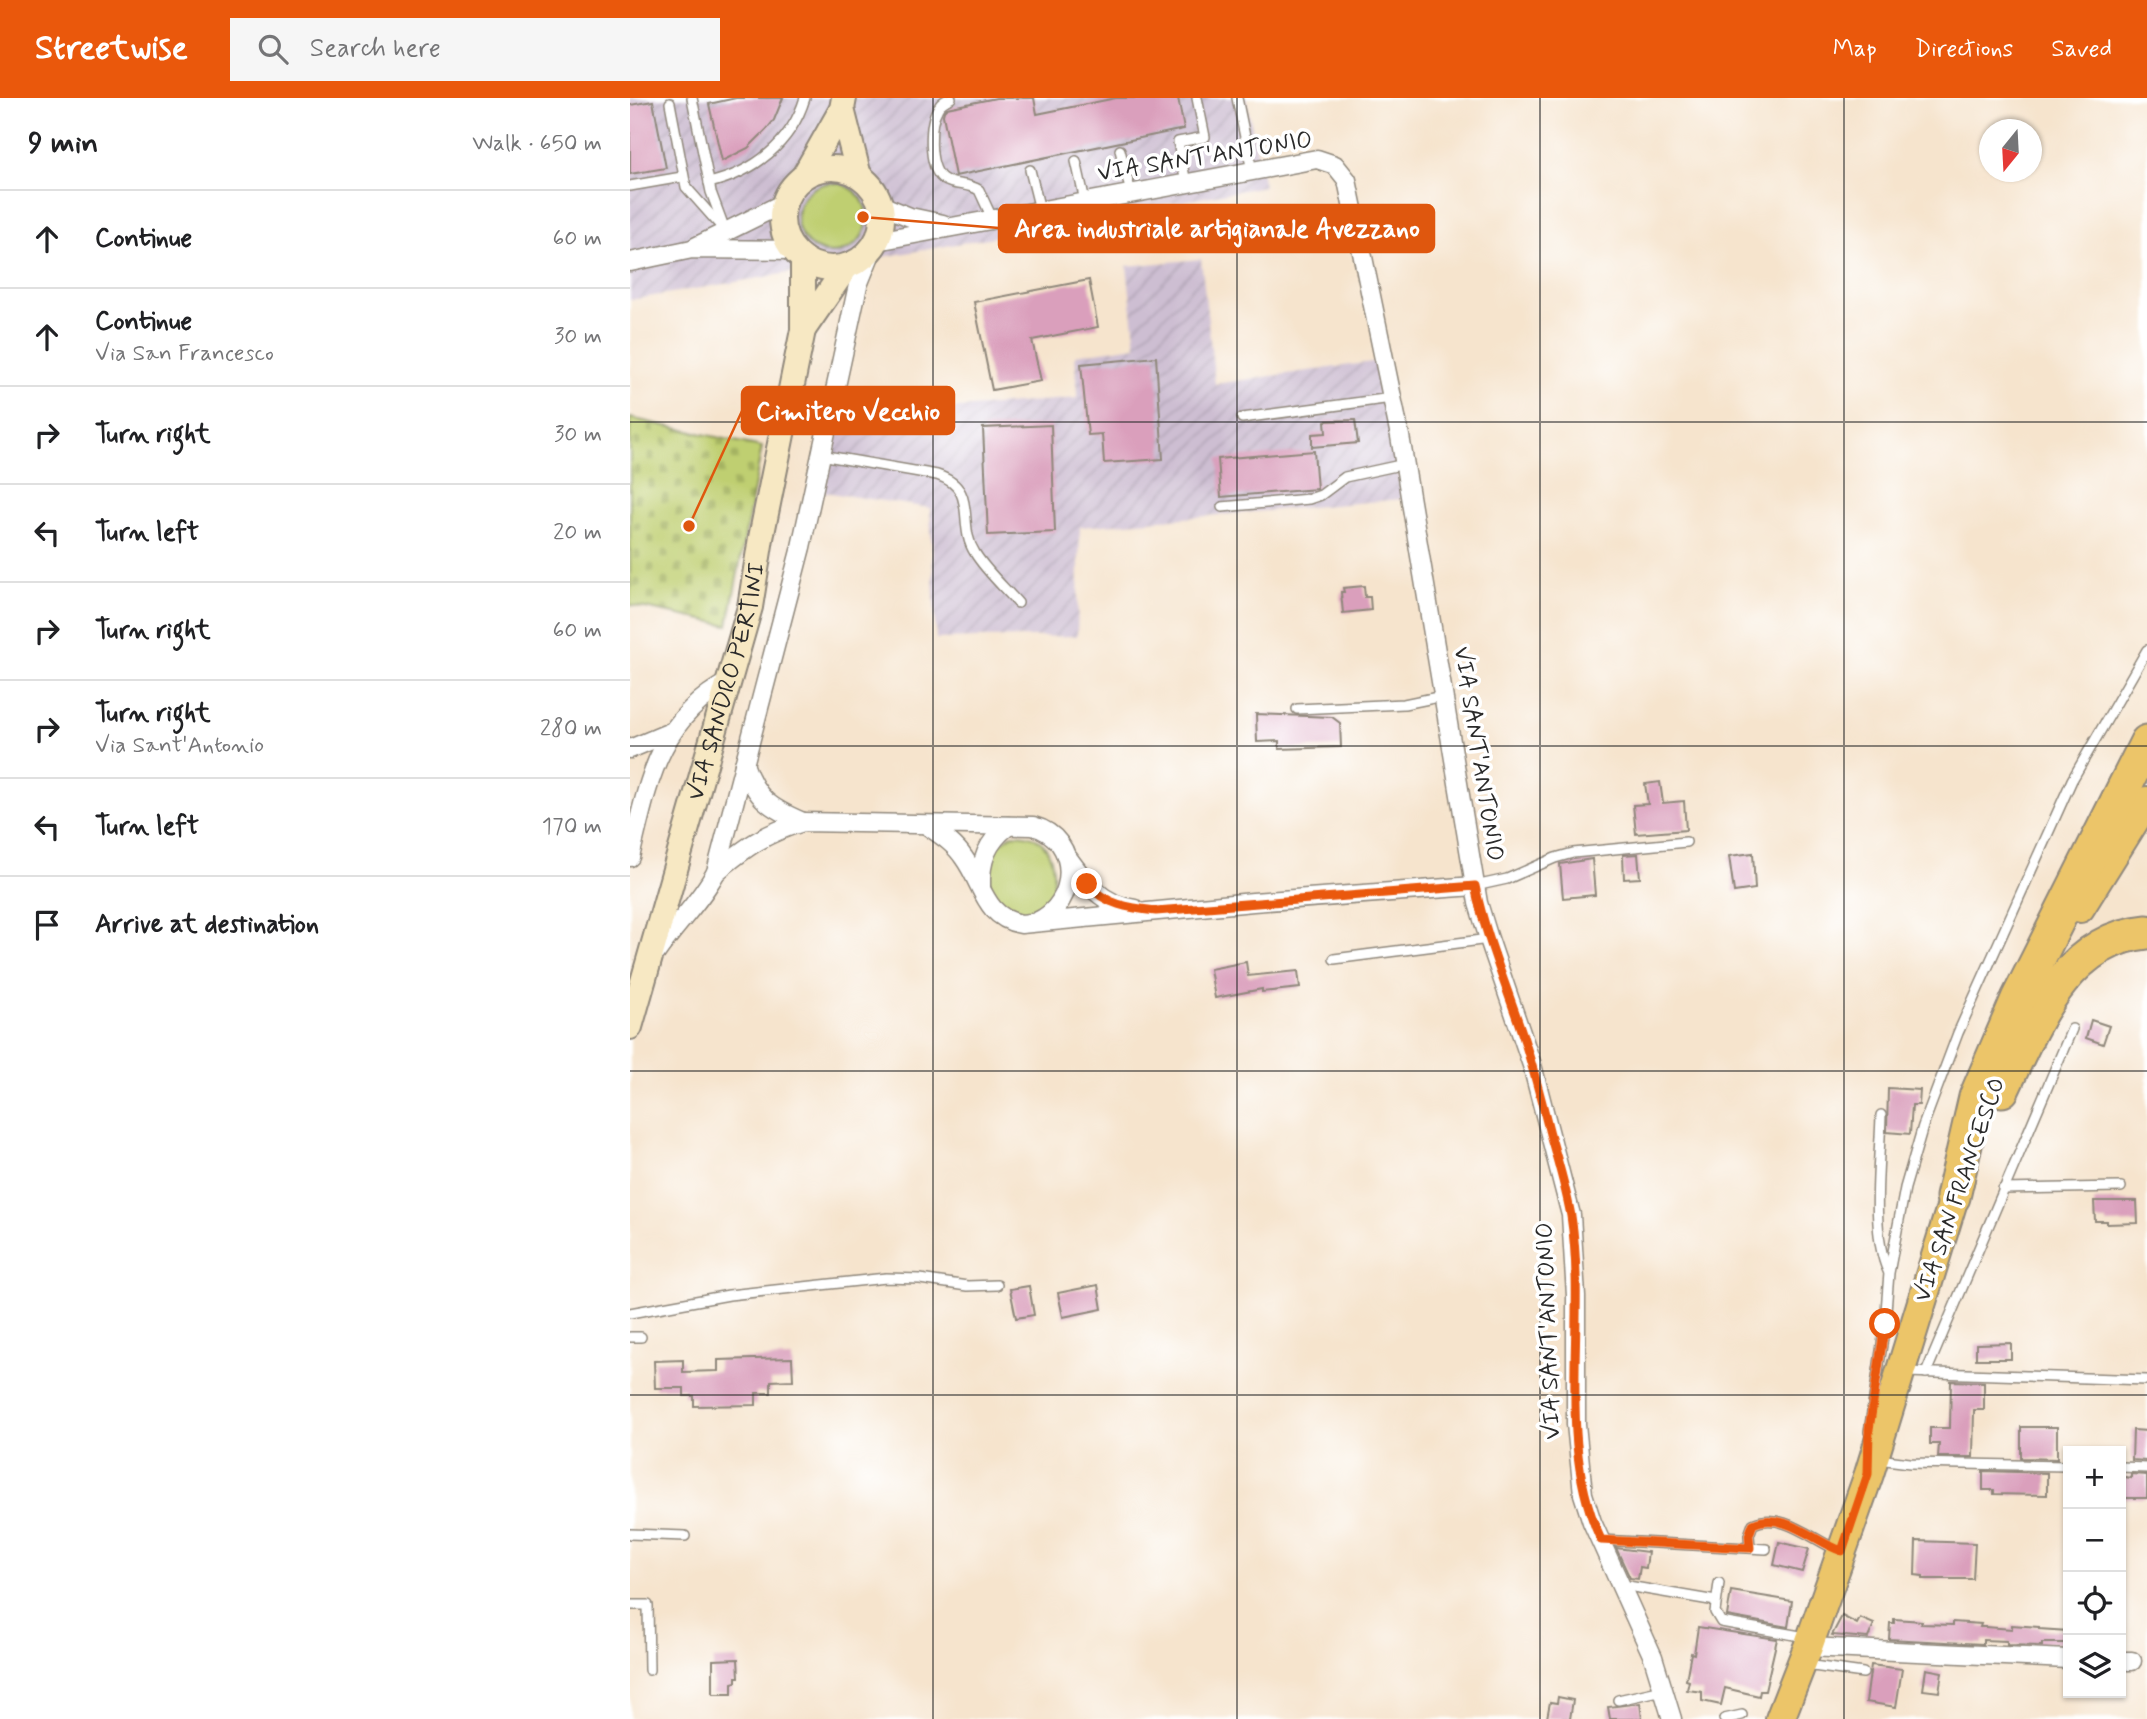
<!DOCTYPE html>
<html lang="en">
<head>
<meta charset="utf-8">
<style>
  :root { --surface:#fff; --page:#f6f6f6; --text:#202124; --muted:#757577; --line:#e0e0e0; --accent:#ea580c }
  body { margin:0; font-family:Mynerve,sans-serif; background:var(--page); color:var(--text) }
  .controls { position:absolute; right:21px; bottom:21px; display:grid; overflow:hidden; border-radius:0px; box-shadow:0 2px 5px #0004 }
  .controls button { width:63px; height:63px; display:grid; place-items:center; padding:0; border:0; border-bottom:2px solid var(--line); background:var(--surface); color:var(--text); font:35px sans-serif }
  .compass { position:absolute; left:1349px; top:21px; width:63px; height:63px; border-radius:50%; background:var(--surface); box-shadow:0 2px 5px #0004; rotate:198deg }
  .stop { position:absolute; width:21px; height:21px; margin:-16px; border:5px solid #ea580c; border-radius:50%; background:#fff }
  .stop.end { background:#ea580c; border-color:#fff; box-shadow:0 2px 7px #0008 }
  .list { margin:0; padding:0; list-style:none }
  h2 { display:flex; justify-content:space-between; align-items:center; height:91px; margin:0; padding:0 28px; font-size:30px }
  h2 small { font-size:23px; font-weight:400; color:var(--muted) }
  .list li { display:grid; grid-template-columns:46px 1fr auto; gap:21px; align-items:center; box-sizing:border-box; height:98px; padding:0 28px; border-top:2px solid var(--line) }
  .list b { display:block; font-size:26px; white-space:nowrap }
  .list p { margin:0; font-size:23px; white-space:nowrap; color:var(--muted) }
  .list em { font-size:23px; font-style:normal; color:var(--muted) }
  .icon { flex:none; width:38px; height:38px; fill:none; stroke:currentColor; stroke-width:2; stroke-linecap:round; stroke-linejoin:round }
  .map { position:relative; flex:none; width:1517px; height:1621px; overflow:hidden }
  header { display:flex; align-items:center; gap:42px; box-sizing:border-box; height:98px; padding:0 35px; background:var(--accent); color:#fff }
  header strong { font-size:33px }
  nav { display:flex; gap:38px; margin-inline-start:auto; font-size:24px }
  .search { width:490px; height:63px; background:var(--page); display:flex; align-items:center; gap:18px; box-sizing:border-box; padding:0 24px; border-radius:0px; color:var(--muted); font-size:26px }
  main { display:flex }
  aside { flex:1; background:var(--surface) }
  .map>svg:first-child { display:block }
  .industrial { fill:url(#industrial-furrows) }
  .grass { fill:#bfcf71; stroke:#757d4e; stroke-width:2 }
  .cemetery { fill:url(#cemetery-stones); stroke:#757d4e; stroke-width:2 }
  .building { fill:#da9fbc }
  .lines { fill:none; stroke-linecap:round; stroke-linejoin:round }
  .lane-casing { stroke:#90887c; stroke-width:12 }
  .street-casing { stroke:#90887c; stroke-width:21 }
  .secondary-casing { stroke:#90887c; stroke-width:28 }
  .primary-casing { stroke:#90887c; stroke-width:32 }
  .highway-casing { stroke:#90887c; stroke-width:37 }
  .lane { stroke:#fff; stroke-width:9 }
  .street { stroke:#fff; stroke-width:18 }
  .secondary { stroke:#f7e8c3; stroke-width:24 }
  .primary { stroke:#ecc569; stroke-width:28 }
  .highway { stroke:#ecc569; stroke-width:33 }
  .route { stroke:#ea580c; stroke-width:9 }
  .grid { fill:none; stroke:#2b2b2b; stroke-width:2; stroke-opacity:0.55 }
  .labels { text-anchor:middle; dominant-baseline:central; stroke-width:7; stroke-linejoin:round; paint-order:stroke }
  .street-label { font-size:24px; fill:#2b2b2b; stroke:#fff }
  .leader { fill:none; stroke:#df570e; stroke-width:2.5 }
  .callout-dot { fill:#df570e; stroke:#fff; stroke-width:2.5 }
  .callout { fill:#df570e; stroke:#df570e; stroke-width:2.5 }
  .callout-label { font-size:26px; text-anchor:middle; font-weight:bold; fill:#fff }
</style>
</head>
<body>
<header>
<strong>Streetwise</strong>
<div class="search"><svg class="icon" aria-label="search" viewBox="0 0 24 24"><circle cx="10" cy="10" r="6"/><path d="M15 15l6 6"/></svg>Search here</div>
<nav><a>Map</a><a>Directions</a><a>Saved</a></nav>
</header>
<main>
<aside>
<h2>9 min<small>Walk · 650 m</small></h2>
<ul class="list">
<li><svg class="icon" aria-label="ahead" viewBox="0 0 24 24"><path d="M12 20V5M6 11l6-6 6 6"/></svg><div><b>Continue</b></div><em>60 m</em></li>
<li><svg class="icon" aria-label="ahead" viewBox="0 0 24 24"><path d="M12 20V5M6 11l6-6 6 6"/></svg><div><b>Continue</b><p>Via San Francesco</p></div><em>30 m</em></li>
<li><svg class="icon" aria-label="right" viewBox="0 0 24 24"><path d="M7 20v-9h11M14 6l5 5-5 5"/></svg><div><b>Turn right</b></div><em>30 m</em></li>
<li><svg class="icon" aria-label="left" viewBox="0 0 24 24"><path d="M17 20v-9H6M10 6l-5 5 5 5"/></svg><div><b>Turn left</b></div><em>20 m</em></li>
<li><svg class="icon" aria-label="right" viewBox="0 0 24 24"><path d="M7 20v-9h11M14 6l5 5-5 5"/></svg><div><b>Turn right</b></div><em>60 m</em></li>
<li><svg class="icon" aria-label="right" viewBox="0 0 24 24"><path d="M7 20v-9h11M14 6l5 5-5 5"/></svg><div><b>Turn right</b><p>Via Sant'Antonio</p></div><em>280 m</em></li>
<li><svg class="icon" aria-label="left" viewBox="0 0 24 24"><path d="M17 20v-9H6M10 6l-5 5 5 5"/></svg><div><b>Turn left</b></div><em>170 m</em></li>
<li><svg class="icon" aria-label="arrive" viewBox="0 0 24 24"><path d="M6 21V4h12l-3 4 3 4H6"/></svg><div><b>Arrive at destination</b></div></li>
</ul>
</aside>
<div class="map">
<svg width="1517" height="1621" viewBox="0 0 1517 1621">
  <defs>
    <pattern id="industrial-furrows" width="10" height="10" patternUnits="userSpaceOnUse" patternTransform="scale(1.75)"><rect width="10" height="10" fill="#cdbed2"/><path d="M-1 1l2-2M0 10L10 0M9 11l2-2" fill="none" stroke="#b0a3b4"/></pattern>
    <pattern id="cemetery-stones" width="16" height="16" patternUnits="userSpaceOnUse" patternTransform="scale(1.75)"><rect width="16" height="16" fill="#bfcf71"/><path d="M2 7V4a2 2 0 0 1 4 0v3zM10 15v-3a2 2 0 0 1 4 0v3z" fill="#a4b262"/></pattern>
  </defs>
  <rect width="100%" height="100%" fill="#fff"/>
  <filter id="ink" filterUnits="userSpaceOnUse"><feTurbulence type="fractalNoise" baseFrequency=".0143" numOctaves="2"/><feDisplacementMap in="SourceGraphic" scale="14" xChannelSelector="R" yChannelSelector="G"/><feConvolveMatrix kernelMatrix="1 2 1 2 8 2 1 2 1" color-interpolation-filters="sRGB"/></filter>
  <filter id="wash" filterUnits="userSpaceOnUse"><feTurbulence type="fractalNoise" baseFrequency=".00686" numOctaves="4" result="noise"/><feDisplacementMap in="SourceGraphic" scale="28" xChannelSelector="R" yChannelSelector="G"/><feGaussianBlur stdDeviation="1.57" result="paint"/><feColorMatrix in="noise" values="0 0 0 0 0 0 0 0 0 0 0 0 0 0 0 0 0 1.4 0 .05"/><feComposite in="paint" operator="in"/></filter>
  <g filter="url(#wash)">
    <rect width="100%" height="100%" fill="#f6e4cd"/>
    <g class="industrial">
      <polygon points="0,0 204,0 203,7 226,0 616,0 634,88 299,151 0,202"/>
      <polygon points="571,161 585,286 749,263 772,401 450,429 447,538 306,541 300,410 194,394 211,320 448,300 445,257 506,248 497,168"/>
    </g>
    <g class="grass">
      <circle cx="202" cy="120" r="35"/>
      <path d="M 383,736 C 394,736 404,737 413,746 C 427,762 427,798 413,813 L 389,822 L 360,800 L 359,795 L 360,761 L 364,750 Z"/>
    </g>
    <polygon class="cemetery" points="0,320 132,349 98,527 0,507"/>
    <g id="blocks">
      <g class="building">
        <polygon points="106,0 153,0 144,22 136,32 118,50 92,63 79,6"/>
        <polygon points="366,0 404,0 407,16 486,0 548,0 554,31 325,78 313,17 314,13 317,10"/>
        <polygon points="23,3 36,70 0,76 0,7"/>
        <polygon points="459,182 468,229 402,242 411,283 362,292 344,204"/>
        <polygon points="526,259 533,361 474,365 472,336 458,337 451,266"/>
        <polygon points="725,322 728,345 682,349 682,336 696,335 695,323"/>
        <polygon points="421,327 425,434 358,437 353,330"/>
        <polygon points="684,353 687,391 591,399 588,361"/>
        <polygon points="734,488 735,499 740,499 741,512 713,515 711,494 714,494 713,490"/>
        <polygon points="626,616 702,619 710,625 711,649 649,651 649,643 627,644"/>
        <polygon points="1030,684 1033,705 1054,703 1056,732 1006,736 1003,707 1018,706 1015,686"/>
        <polygon points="1123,755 1125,791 1104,794 1099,758"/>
        <polygon points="1008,756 1010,780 994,781 993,757"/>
        <polygon points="962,761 965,797 933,800 930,766"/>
        <polygon points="616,864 618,878 668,873 670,890 632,894 632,891 585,900 580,871"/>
        <polygon points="1461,922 1479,928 1473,946 1456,940"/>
        <polygon points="1258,990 1290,992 1289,1007 1282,1007 1280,1036 1257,1034"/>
        <polygon points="1464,1103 1507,1103 1508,1125 1477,1126 1477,1123 1465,1123"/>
        <polygon points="468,1187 472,1211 433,1219 428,1195"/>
        <polygon points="399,1188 404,1217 386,1220 380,1191"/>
        <polygon points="1381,1245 1381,1261 1346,1261 1346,1246"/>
        <polygon points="162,1260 163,1282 141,1283 141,1295 126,1295 126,1307 64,1308 64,1298 54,1298 54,1290 25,1290 24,1263 53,1262 53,1274 88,1273 88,1262"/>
        <polygon points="1321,1283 1354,1284 1354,1312 1344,1312 1343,1359 1308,1359 1309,1346 1300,1346 1300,1330 1320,1330"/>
        <polygon points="1391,1329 1427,1329 1427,1361 1391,1360"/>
        <polygon points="1503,1332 1517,1333 1517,1363 1502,1362"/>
        <polygon points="1353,1373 1417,1375 1417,1397 1364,1396 1364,1392 1353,1392"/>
        <polygon points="1501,1376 1517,1377 1517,1400 1493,1400 1494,1379 1501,1380"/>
        <polygon points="1286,1443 1345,1445 1343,1481 1293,1481 1293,1478 1285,1477"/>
        <polygon points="1149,1444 1179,1451 1172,1474 1144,1467"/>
        <polygon points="986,1450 1018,1454 1016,1470 1010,1469 1008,1481 1000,1480"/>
        <polygon points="1101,1493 1162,1503 1158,1529 1097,1518"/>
        <polygon points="1212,1518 1227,1526 1230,1520 1244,1526 1238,1540 1202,1537"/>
        <polygon points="1264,1521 1292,1523 1291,1526 1323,1527 1323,1524 1351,1526 1350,1529 1355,1529 1382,1531 1382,1527 1409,1529 1409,1531 1438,1533 1438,1545 1412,1545 1412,1548 1377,1547 1377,1543 1353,1542 1353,1546 1259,1541 1260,1525 1264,1525"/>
        <polygon points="1068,1529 1147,1541 1135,1593 1130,1593 1129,1598 1095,1590 1091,1607 1072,1603 1072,1594 1057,1592 1059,1583 1056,1582 1061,1555 1064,1556"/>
        <polygon points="108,1561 109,1579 106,1579 106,1584 102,1585 102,1596 83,1596 83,1562"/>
        <polygon points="1241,1567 1272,1571 1266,1609 1236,1604"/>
        <polygon points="1296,1571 1312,1574 1309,1594 1293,1592"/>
        <polygon points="928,1599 943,1602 940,1621 917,1620 920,1604 927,1605"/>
        <polygon points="1010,1605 1012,1621 980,1621 978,1609"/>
      </g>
    </g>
  </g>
  <g filter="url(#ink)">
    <use href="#blocks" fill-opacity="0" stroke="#90887c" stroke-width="2"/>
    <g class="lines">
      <defs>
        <g id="lane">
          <polyline points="62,0 81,94 94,129"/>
          <path d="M 321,0 C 316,2 311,4 308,10 C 299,25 298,68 312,80 C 323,89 337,84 349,92 L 362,120"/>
          <polyline points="607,0 622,73"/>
          <polyline points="40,5 56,89 96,134"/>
          <polyline points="490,52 501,95"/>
          <polyline points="446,63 455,103"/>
          <polyline points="400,72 410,112"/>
          <path d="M 79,85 C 124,74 161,46 175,0"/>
          <polyline points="556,85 548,44 575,39 567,0"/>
          <polyline points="0,88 52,79"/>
          <polyline points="612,320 762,300"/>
          <path d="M 191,357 L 307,377 C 350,391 326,426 345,455 C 356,473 374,489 388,505"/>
          <polyline points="592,409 679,401 691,397 715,379 775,366"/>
          <polyline points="667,611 774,606 813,598"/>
          <polyline points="845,788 877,781 925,760 943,755 1056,744"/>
          <polyline points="704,861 859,841"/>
          <path d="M 1251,1017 C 1250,1061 1240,1134 1258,1173"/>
          <polyline points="1373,1091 1491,1089"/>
          <polyline points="0,1215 99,1197 256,1180 290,1181 337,1188 367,1187"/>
          <polyline points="0,1239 11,1239"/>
          <polyline points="1276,1274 1517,1282"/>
          <polyline points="1296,1275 1442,931"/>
          <polyline points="1239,1334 1255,1226 1259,1175 1275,1090 1293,1028 1328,935 1442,682 1517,552"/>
          <polyline points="1248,1361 1280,1365 1438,1368"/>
          <polyline points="1491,1369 1517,1370"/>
          <polyline points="0,1436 55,1438"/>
          <polyline points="971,1442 1136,1451"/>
          <path d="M 1120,1450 L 1119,1437 L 1123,1426 C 1152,1412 1184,1443 1210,1453"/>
          <polyline points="1089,1485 1085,1514 1091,1524 1176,1539"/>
          <polyline points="992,1487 1086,1503"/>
          <polyline points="0,1507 18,1507 19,1572"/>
          <polyline points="1176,1567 1233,1575"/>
          <polyline points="988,1602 1033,1592"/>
          <polyline points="1094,1621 1112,1617"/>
        </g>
        <g id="street">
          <polyline points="251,107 280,119 313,126"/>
          <polyline points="247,143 687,61 705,67 717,82 770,338 848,805 859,841 902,967 941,1117 946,1198 946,1326 953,1396 962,1424 1023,1559 1042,1621"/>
          <polyline points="65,149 154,105"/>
          <polyline points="0,164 62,151 163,152"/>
          <polyline points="0,651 43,633"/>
          <path d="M 114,666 C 126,701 140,710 173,724"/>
          <path d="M 298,728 C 311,737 325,746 334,760 C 353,786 354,819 391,826 L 623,804 L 845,788"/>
          <path d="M 0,759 C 18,687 27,621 100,583"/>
          <path d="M 438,760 C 456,785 472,807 505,811"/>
          <path d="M 86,774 C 116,749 135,735 173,724 L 403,728 C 452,741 448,807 406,824"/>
          <path d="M 351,789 C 350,763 357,744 378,728"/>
          <path d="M 26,855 C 45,827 70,804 86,774 L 171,449 L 228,187 L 243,150"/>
          <polyline points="1178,1549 1438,1561"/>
          <polyline points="1491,1563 1502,1563"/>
        </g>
        <g id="secondary">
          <polyline points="212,11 229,78"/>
          <circle cx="202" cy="120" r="50"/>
          <polyline points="174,78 212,11 214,0"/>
          <polyline points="173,232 217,168"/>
          <path id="s1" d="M 0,929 L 120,509 L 131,440 L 173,232 L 173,161"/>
        </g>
        <g id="primary">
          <polyline points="1450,810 1517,703"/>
          <polyline points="1150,1621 1178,1549 1239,1376 1330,1080"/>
        </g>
        <g id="highway">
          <path d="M 1372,992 C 1403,927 1435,841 1517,834"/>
          <polyline points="1323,1099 1346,999 1388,901 1517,644"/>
        </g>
      </defs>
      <use href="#lane" class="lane-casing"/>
      <use href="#street" class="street-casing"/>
      <use href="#secondary" class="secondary-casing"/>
      <use href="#primary" class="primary-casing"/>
      <use href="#highway" class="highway-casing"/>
      <use href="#lane" class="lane"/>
      <use href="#street" class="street"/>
      <use href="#secondary" class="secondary"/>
      <use href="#primary" class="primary"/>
      <use href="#highway" class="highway"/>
    </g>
  </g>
  <g class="lines" filter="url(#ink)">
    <path class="route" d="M 457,786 C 476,807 499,810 526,813 L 845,788 C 855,836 874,882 890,929 C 902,964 911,1000 920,1036 C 928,1063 936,1090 941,1118 C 958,1225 924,1341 971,1442 L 1120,1450 L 1119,1437 L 1123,1426 C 1153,1412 1185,1444 1212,1453 L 1238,1376 L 1239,1331 L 1255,1226"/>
  </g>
  <path class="grid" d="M 303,0 L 303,1621M 607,0 L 607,1621M 910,0 L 910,1621M 1214,0 L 1214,1621M 0,324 L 1517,324M 0,648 L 1517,648M 0,973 L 1517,973M 0,1297 L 1517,1297"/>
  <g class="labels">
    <g class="street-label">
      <text transform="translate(575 59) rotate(-9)">VIA SANT'ANTONIO</text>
      <text stroke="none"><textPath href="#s1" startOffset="359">VIA SANDRO PERTINI</textPath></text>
      <text transform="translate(848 656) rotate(81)">VIA SANT'ANTONIO</text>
      <text transform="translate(1330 1092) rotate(-71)">VIA SAN FRANCESCO</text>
      <text transform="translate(919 1233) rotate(-92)">VIA SANT'ANTONIO</text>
    </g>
  </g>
  <path class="leader" d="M233 119L369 130M59 428L112 313"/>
  <g class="callout-dot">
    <circle cx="233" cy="119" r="7"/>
    <circle cx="59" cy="428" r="7"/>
  </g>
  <g class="callout">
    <rect x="369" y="107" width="435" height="47" rx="7"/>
    <rect x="112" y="289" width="212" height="47" rx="7"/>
  </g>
  <g class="callout-label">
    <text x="587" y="139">Area industriale artigianale Avezzano</text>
    <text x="218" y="322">Cimitero Vecchio</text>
  </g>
</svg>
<div class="controls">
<button>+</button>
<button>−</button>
<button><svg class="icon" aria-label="locate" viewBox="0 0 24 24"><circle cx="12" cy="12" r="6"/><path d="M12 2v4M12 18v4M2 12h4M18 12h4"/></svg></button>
<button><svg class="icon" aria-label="layers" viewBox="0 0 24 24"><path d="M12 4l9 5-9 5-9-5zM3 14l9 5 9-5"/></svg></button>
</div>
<svg class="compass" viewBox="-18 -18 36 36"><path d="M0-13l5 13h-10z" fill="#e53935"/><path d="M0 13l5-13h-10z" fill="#757577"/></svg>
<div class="stop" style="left:1255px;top:1226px"></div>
<div class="stop end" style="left:457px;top:786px"></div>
</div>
</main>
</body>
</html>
